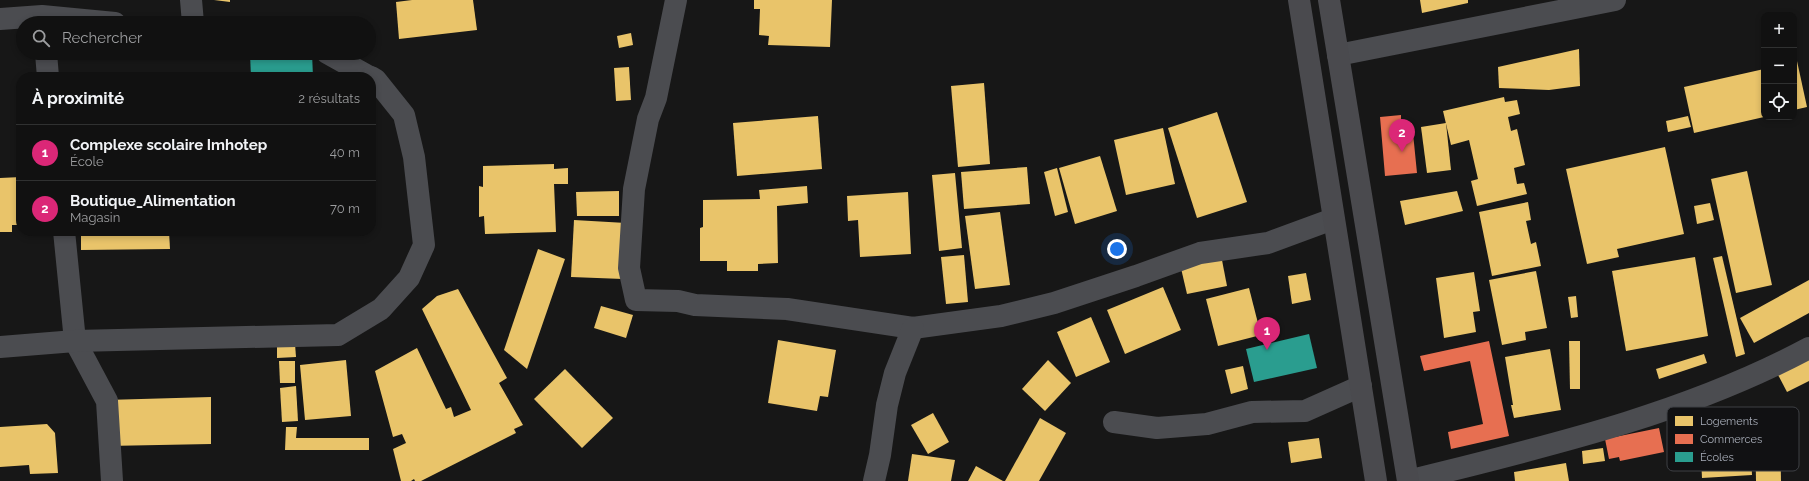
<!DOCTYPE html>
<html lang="fr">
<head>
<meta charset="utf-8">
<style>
  :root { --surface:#111; --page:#1e1f1f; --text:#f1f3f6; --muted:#9c9d9f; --line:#303131; --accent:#db2777 }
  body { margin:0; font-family:Raleway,sans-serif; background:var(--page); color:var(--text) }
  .controls { position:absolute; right:12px; top:12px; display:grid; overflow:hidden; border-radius:8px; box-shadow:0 2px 6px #0003 }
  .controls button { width:36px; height:36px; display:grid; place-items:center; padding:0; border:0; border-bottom:1px solid var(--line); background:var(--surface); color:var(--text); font:20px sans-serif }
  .you { position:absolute; left:1117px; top:249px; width:14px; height:14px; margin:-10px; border:3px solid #fff; border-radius:50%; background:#1a73e8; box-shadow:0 0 0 6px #1a73e833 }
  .badge { display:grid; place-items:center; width:26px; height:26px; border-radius:50%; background:var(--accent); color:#fff; font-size:13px; font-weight:700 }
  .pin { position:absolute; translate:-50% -33px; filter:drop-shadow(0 1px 2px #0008) }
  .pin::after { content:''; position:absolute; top:21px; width:14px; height:12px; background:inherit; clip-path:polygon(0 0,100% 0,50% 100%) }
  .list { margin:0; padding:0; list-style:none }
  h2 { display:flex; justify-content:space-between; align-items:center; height:52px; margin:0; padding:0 16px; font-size:17px }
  h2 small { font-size:13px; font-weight:400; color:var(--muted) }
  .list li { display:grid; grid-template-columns:26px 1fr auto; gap:12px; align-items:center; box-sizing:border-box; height:56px; padding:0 16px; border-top:1px solid var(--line) }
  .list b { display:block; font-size:15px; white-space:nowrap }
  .list p { margin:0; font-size:13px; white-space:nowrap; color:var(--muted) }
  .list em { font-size:13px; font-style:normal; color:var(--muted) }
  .icon { flex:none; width:22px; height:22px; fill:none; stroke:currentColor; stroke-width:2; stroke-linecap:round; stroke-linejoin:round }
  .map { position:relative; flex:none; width:1809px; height:481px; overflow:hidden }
  .search { position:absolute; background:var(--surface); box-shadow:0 2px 6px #0003; left:16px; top:16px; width:360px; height:44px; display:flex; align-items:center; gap:10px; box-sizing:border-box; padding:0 14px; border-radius:22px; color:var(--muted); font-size:15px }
  .panel { position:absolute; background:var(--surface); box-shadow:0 2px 6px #0003; left:16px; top:72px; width:360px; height:164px; border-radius:16px }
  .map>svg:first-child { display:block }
  .homes { fill:#e9c46a }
  .shops { fill:#e76f51 }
  .schools { fill:#2a9d8f }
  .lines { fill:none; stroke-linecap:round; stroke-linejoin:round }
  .minor { stroke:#4b4c50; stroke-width:22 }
  .secondary { stroke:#4a4a4e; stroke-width:22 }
  .key { fill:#111113; stroke:#3e4045; stroke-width:1 }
  .key-label { font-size:11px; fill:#a8adb8 }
</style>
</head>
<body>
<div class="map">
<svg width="1809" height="481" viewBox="0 0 1809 481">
  <rect width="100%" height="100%" fill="#171717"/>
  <g class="homes">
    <polygon points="214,0 230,0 230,2"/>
    <polygon points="412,0 473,0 477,30 399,39 396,2"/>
    <polygon points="754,0 832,0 830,47 768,45 769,36 759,35 760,9 754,9"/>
    <polygon points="1420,0 1468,0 1468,3 1422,13"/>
    <polygon points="631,33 633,45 619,48 617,36"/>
    <polygon points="1579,49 1580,86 1549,90 1499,88 1498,67"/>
    <polygon points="79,53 102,53 102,56 79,55"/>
    <polygon points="1797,61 1807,107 1794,110 1794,62"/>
    <polygon points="629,67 631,100 616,101 614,68"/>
    <polygon points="1764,69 1764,117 1694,133 1684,87"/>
    <polygon points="984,83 990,164 958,167 951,86"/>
    <polygon points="1504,97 1505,102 1517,100 1520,114 1508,117 1511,131 1517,129 1525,165 1514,168 1517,184 1524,183 1527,194 1477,206 1471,181 1478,179 1469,140 1451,145 1443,111"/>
    <polygon points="1217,112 1247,202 1197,218 1168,128"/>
    <polygon points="818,116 822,169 737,176 733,123"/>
    <polygon points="1688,116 1691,127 1668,132 1666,121"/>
    <polygon points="1446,123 1451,170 1427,173 1421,127"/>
    <polygon points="1163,128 1175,184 1126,195 1114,140"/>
    <polygon points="1665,147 1684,234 1617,249 1619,257 1587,264 1566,169"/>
    <polygon points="1100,156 1117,211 1075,224 1059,168"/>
    <polygon points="554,164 554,169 568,168 568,184 554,184 556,232 485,234 484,216 479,217 479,186 483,187 483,166"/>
    <polygon points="1027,167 1030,204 964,209 961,172"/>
    <polygon points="1057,168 1068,212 1055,216 1044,172"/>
    <polygon points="1747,171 1772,285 1736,293 1711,179"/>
    <polygon points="955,173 962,248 939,251 932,175"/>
    <polygon points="21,177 21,225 12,225 12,232 0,232 0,178"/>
    <polygon points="807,186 808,203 777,206 778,263 758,264 758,271 727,271 727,261 700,261 700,228 703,227 703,200 760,199 759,190"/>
    <polygon points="619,191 619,216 577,216 576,192"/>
    <polygon points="1457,191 1463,211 1405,225 1400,201"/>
    <polygon points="908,192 911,254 860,257 858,220 848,221 847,196"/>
    <polygon points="1528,202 1531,220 1526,221 1531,244 1536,242 1541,266 1492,276 1479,212"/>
    <polygon points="1710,203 1714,220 1697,224 1694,206"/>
    <polygon points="1000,212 1010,285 975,289 965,216"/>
    <polygon points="574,220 626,223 623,279 571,277"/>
    <polygon points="81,231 169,231 170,249 81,250"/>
    <polygon points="538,249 565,259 527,369 504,350"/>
    <polygon points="964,255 968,302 946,304 941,257"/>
    <polygon points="1221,255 1227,286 1187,294 1180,264"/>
    <polygon points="1722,256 1745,354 1736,357 1713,258"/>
    <polygon points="1695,257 1708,336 1626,351 1612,271"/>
    <polygon points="1536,271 1547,328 1525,332 1526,340 1502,345 1489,280"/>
    <polygon points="1474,272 1480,311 1473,312 1476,332 1444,338 1436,278"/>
    <polygon points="1306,273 1311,300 1292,304 1288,276"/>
    <polygon points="1809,280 1809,313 1754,343 1740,318"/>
    <polygon points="1163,287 1181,330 1125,354 1107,310"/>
    <polygon points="1249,288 1261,335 1218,346 1206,299"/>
    <polygon points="458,289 507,378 499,383 523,425 514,429 516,433 421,481 415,481 414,479 411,481 401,481 393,449 406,443 402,434 393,437 375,371 417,348 446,409 451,407 454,417 471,410 422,309 437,296"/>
    <polygon points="1576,296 1578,317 1571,318 1568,297"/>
    <polygon points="601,306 633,315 626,338 594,328"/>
    <polygon points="1091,317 1110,362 1076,377 1057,332"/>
    <polygon points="778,340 836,350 828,397 820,396 817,411 768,403"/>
    <polygon points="1569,341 1580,341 1580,389 1570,389"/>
    <polygon points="295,344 296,357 277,358 277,345"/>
    <polygon points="1550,349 1561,410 1514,418 1511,405 1513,405 1505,357"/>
    <polygon points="1704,354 1707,363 1659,379 1656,369"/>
    <polygon points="1809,355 1809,381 1787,392 1776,371"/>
    <polygon points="346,360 351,416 305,420 300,365"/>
    <polygon points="1048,360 1071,383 1045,411 1022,389"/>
    <polygon points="279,361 295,361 295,383 280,383"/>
    <polygon points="1243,366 1248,389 1231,394 1225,370"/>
    <polygon points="565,369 613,418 582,448 534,399"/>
    <polygon points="296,386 298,421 282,422 280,388"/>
    <polygon points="211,397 211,444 107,446 106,400"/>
    <polygon points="1749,412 1752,475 1702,478 1699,416"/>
    <polygon points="933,413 949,442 928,454 911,425"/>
    <polygon points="1040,418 1066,433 1039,481 1005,481"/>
    <polygon points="47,424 55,433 58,473 30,474 29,465 0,467 0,427"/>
    <polygon points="1780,425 1781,481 1756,481 1755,426"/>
    <polygon points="286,427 297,427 296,438 369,438 369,450 285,450"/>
    <polygon points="1319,438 1322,458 1291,463 1288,442"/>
    <polygon points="1603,448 1605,461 1583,464 1582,451"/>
    <polygon points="912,454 955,460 951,481 908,481"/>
    <polygon points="1566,463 1569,481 1515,481 1514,472"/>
    <polygon points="976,466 1003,481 968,481"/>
  </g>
  <g class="shops">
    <polygon points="1401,115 1401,124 1412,123 1417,173 1385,176 1380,117"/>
    <polygon points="1489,341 1509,436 1451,449 1448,432 1483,424 1470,361 1424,371 1420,356"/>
    <polygon points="1659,428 1664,452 1620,461 1619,457 1609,459 1605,439"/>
  </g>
  <g class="schools">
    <polygon points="312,53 313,77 251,77 250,54"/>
    <polygon points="1309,334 1317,368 1254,382 1246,349"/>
  </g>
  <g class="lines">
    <g class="minor">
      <polyline points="191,0 193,23"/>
      <polyline points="676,0 656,98 648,119 634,189 629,268 636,300 678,301 695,305 787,309 913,328 1001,316 1054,303 1136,276 1200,253 1268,243 1333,219"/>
      <polyline points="0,19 42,16 115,23"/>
      <polyline points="46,53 48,77"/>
      <polyline points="327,53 370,77"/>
      <polyline points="1338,55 1615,0"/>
      <polyline points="64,231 75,341 107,401 112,481"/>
      <polyline points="0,347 75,341 338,335 381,309 409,278 424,245 414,157 404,115 376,80 371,77"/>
      <polyline points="1114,422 1157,428 1207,424 1252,412 1305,411 1361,386"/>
      <polyline points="874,481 880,455 887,405 895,373 913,328"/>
      <path d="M 1408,481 C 1544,447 1684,415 1809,348"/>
    </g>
    <g class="secondary">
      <polyline points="1299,0 1376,481"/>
      <polyline points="1329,0 1408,481"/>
    </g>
  </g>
  <rect x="1667" y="407" width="132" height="64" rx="6" class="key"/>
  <rect x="1675" y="416" width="18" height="10" fill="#e9c46a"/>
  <rect x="1675" y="434" width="18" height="10" fill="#e76f51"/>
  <rect x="1675" y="452" width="18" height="10" fill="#2a9d8f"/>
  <g class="key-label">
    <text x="1700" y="425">Logements</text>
    <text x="1700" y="443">Commerces</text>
    <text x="1700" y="461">Écoles</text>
  </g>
</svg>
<div class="controls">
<button>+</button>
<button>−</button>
<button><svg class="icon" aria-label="locate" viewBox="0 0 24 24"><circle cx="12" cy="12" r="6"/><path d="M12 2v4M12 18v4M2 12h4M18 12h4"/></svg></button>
</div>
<div class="you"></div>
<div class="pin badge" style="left:1267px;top:350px">1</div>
<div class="pin badge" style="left:1402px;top:152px">2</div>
<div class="search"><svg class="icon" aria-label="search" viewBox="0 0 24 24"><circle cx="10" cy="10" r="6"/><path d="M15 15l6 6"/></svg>Rechercher</div>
<section class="panel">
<h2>À proximité<small>2 résultats</small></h2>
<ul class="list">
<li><span class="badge">1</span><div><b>Complexe scolaire Imhotep</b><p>École</p></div><em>40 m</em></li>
<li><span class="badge">2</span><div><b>Boutique_Alimentation</b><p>Magasin</p></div><em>70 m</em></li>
</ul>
</section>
</div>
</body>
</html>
